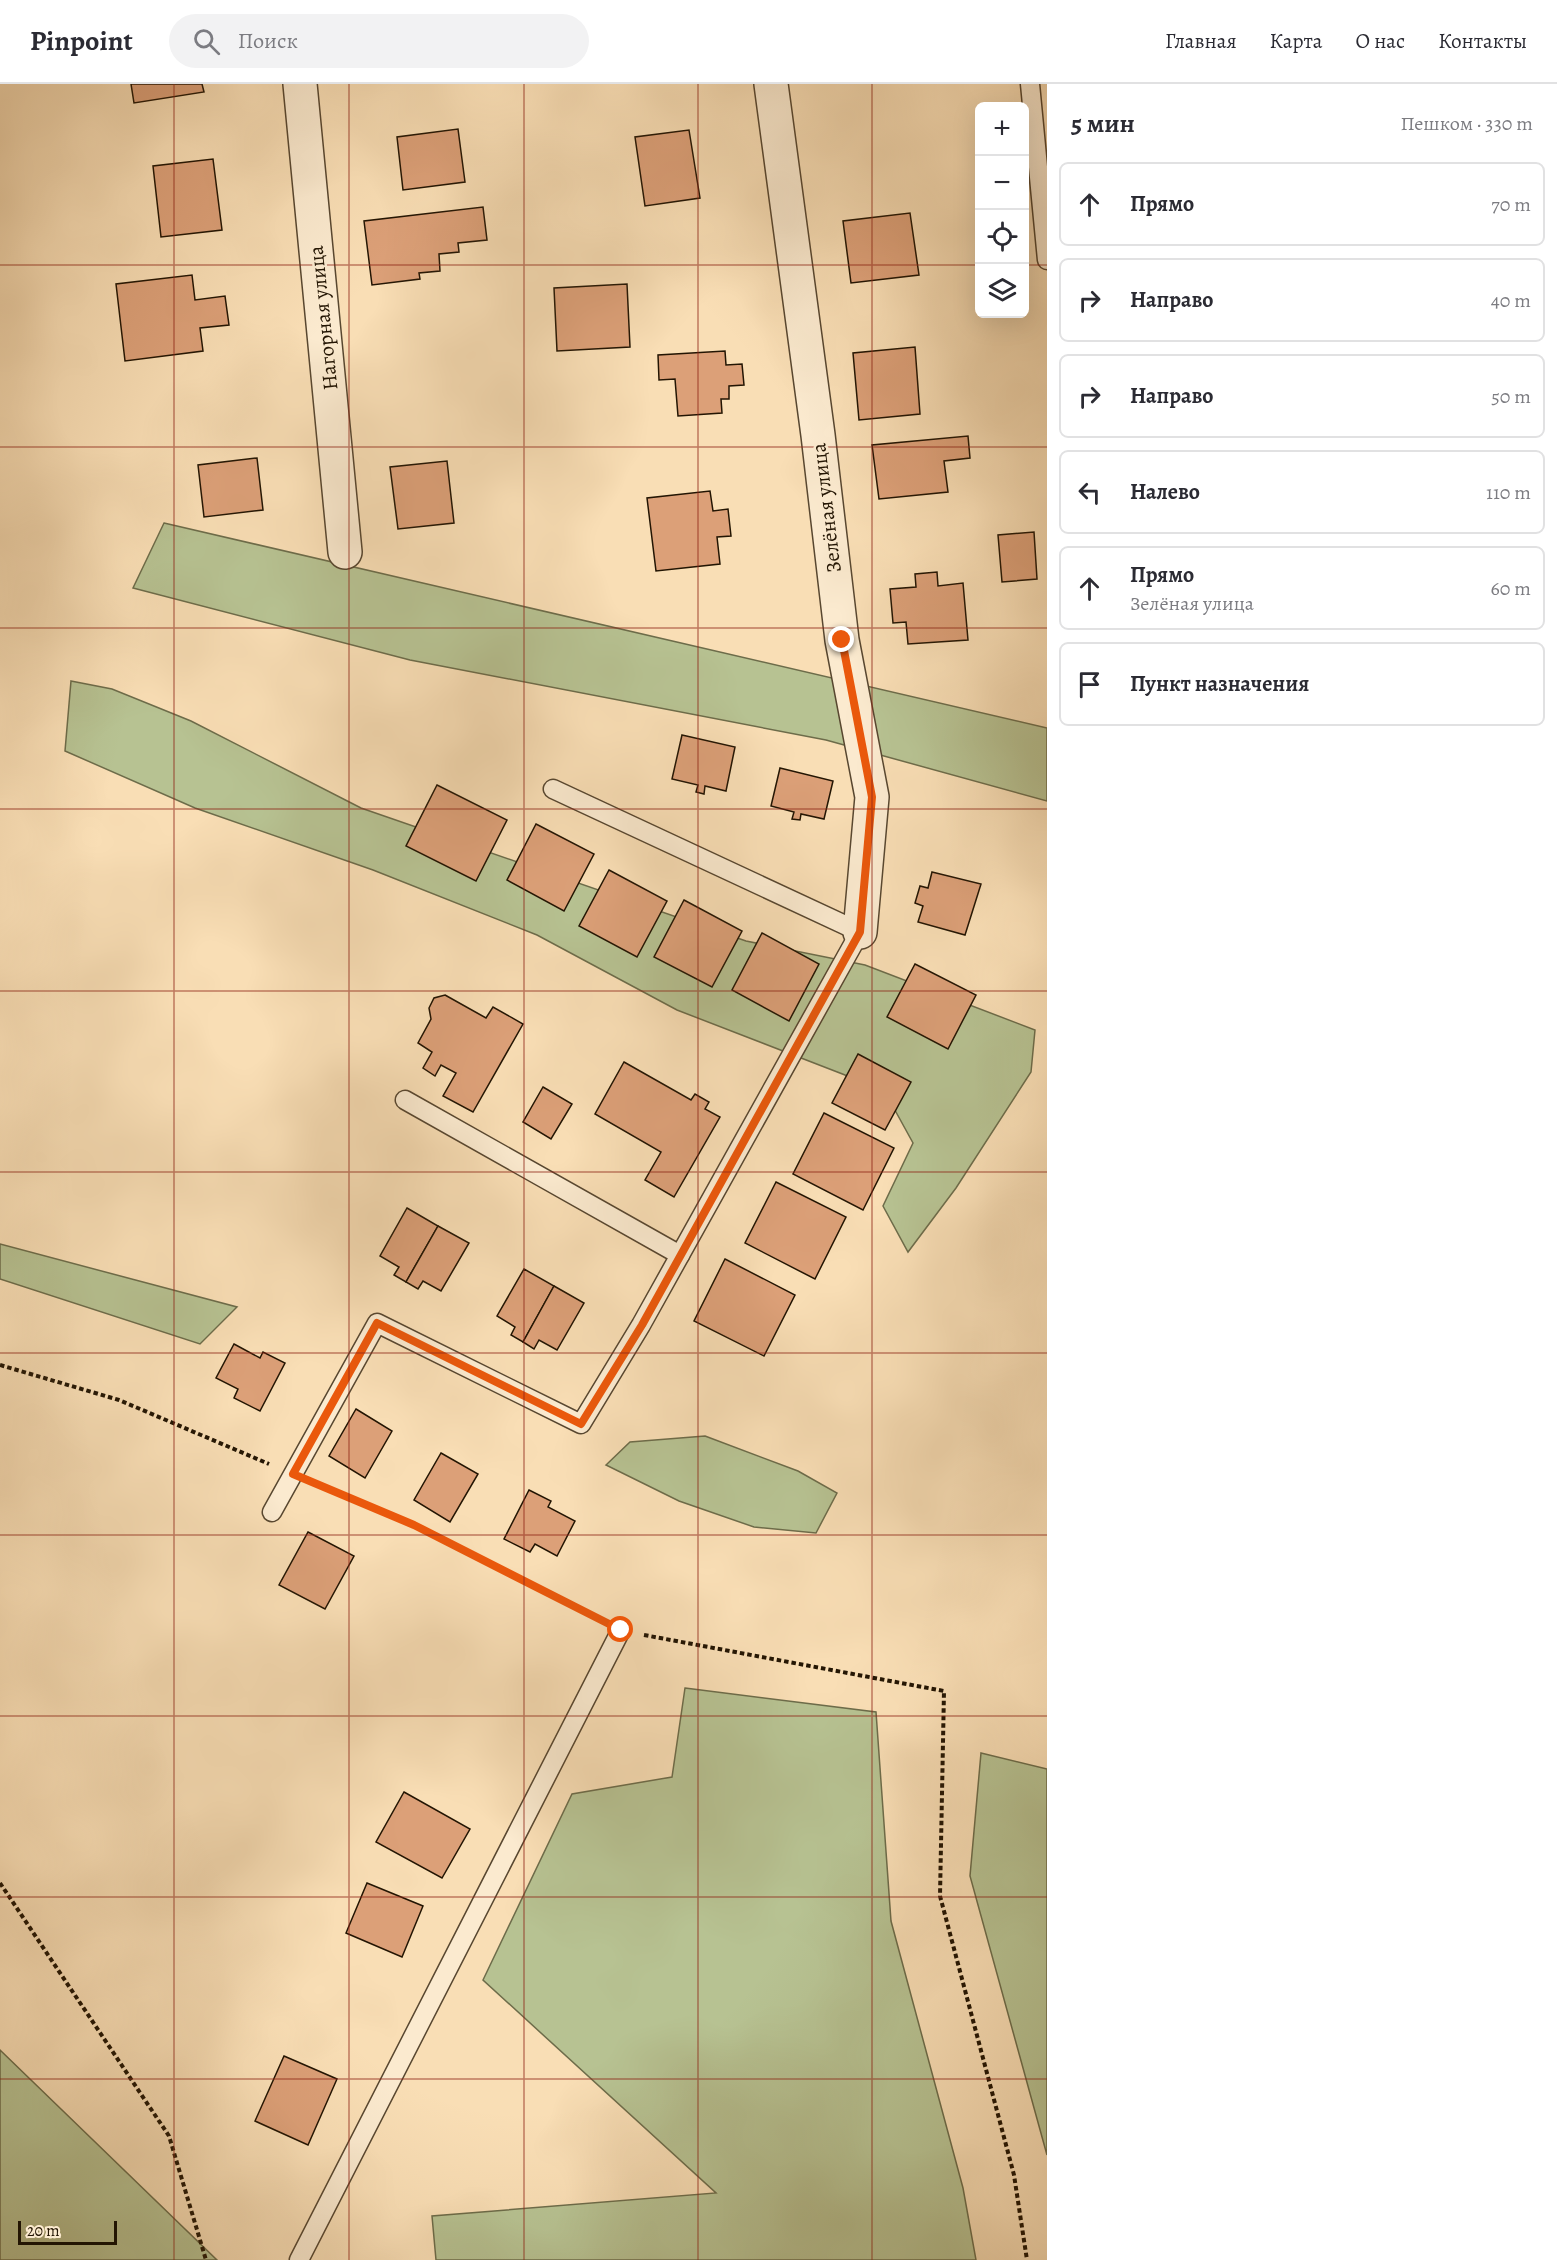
<!DOCTYPE html>
<html lang="ru">
<head>
<meta charset="utf-8">
<style>
  :root { --surface:#fff; --page:#f2f2f3; --text:#2b2b33; --muted:#7c7c81; --line:#e1e1e2 }
  body { margin:0; font-family:Alegreya,serif; background:var(--page); color:var(--text) }
  .controls { position:absolute; right:18px; top:18px; display:grid; overflow:hidden; border-radius:9px; box-shadow:0 6px 24px #0002 }
  .controls button { width:54px; height:54px; display:grid; place-items:center; padding:0; border:0; border-bottom:2px solid var(--line); background:var(--surface); color:var(--text); font:30px sans-serif }
  .scale { position:absolute; left:18px; bottom:15px; width:99px; box-sizing:border-box; padding-left:6px; border:3px solid #231503; border-top:0; font-size:16px; line-height:21px; white-space:nowrap; color:#231503; -webkit-text-stroke:4px #fbeacf; paint-order:stroke }
  .stop { position:absolute; width:18px; height:18px; margin:-14px; border:4px solid #ea580c; border-radius:50%; background:#fff }
  .stop.end { background:#ea580c; border-color:#fff; box-shadow:0 2px 6px #0008 }
  .list { margin:0; padding:0; list-style:none }
  h2 { display:flex; justify-content:space-between; align-items:center; height:78px; margin:0; padding:0 24px; font-size:26px }
  h2 small { font-size:20px; font-weight:400; color:var(--muted) }
  .list li { display:grid; grid-template-columns:39px 1fr auto; gap:18px; align-items:center; box-sizing:border-box; height:84px; margin:0 12px 12px; padding:0 12px; border:2px solid var(--line); border-radius:9px }
  .list b { display:block; font-size:22px; white-space:nowrap }
  .list p { margin:0; font-size:20px; white-space:nowrap; color:var(--muted) }
  .list em { font-size:20px; font-style:normal; color:var(--muted) }
  .icon { flex:none; width:33px; height:33px; fill:none; stroke:currentColor; stroke-width:2; stroke-linecap:round; stroke-linejoin:round }
  .map { position:relative; flex:none; width:1047px; height:2176px; overflow:hidden }
  header { display:flex; align-items:center; gap:36px; box-sizing:border-box; height:84px; padding:0 30px; background:var(--surface); border-bottom:2px solid var(--line) }
  header strong { font-size:28px }
  nav { display:flex; gap:33px; margin-inline-start:auto; font-size:21px }
  .search { width:420px; height:54px; background:var(--page); display:flex; align-items:center; gap:15px; box-sizing:border-box; padding:0 21px; border-radius:33px; color:var(--muted); font-size:22px }
  main { display:flex }
  aside { flex:1; background:var(--surface) }
  .map>svg:first-child { display:block }
  .green { fill:#b7c292; stroke:#6d6c4a; stroke-width:1.5 }
  .building { fill:#dca078; stroke:#231503; stroke-width:1.5 }
  .lines { fill:none; stroke-linecap:round; stroke-linejoin:round }
  .service-casing { stroke:#584730; stroke-width:21 }
  .minor-casing { stroke:#584730; stroke-width:36 }
  .path { stroke:#231503; stroke-width:4; stroke-dasharray:4.5 3; stroke-linecap:butt }
  .service { stroke:#fbeacf; stroke-width:18 }
  .minor { stroke:#fbeacf; stroke-width:33 }
  .route { stroke:#ea580c; stroke-width:8 }
  .grid { fill:none; stroke:#8f2418; stroke-width:1.5; stroke-opacity:0.55 }
  .labels { text-anchor:middle; dominant-baseline:central; stroke-width:5; stroke-linejoin:round; paint-order:stroke }
  .street-label { font-size:21px; fill:#231503; stroke:#fbeacf }
</style>
</head>
<body>
<header>
<strong>Pinpoint</strong>
<div class="search"><svg class="icon" aria-label="search" viewBox="0 0 24 24"><circle cx="10" cy="10" r="6"/><path d="M15 15l6 6"/></svg>Поиск</div>
<nav><a>Главная</a><a>Карта</a><a>О нас</a><a>Контакты</a></nav>
</header>
<main>
<div class="map">
<svg width="1047" height="2176" viewBox="0 0 1047 2176">
  <rect width="100%" height="100%" fill="#f9deb5"/>
  <filter id="stains"><feTurbulence type="fractalNoise" baseFrequency=".00333" numOctaves="4"/><feColorMatrix values="0 0 0 0 .2 0 0 0 0 .09 0 0 0 0 .02 0 0 0 .5 -.17"/></filter>
  <radialGradient id="worn" r=".72"><stop offset=".6" stop-color="#630" stop-opacity="0"/><stop offset="1" stop-color="#630" stop-opacity=".3"/></radialGradient>
  <g class="green">
    <polygon points="164,439 1047,644 1047,717 826,656 410,576 133,504"/>
    <polygon points="71,597 112,605 191,637 361,724 746,857 865,881 1035,946 1031,988 956,1104 908,1168 883,1122 913,1059 891,1019 845,991 677,926 537,851 373,786 195,724 65,667"/>
    <polygon points="0,1160 237,1223 200,1260 0,1195"/>
    <polygon points="705,1352 798,1387 837,1409 816,1449 754,1443 679,1417 606,1381 630,1358"/>
    <polygon points="685,1604 876,1628 891,1837 963,2104 976,2176 436,2176 432,2132 716,2109 483,1896 572,1710 672,1693"/>
    <polygon points="981,1669 1047,1685 1047,2071 970,1792"/>
    <polygon points="0,1966 217,2176 0,2176"/>
  </g>
  <g class="building">
    <polygon points="131,0 202,0 204,8 134,19"/>
    <polygon points="458,45 465,98 403,106 397,53"/>
    <polygon points="689,46 700,114 645,122 635,53"/>
    <polygon points="213,75 222,146 161,153 153,82"/>
    <polygon points="483,123 487,156 458,159 459,168 439,170 440,187 419,189 420,195 372,201 364,137"/>
    <polygon points="910,129 919,191 851,199 843,137"/>
    <polygon points="192,191 195,216 225,212 229,241 200,244 203,267 125,277 116,200"/>
    <polygon points="627,200 630,263 557,267 554,204"/>
    <polygon points="915,263 920,330 859,336 853,269"/>
    <polygon points="725,267 726,281 742,280 744,301 729,302 729,315 721,315 722,329 678,332 675,295 659,296 658,271"/>
    <polygon points="968,352 970,374 944,377 948,408 879,415 872,361"/>
    <polygon points="257,374 263,426 204,433 198,381"/>
    <polygon points="447,377 454,439 398,445 390,383"/>
    <polygon points="710,407 713,427 728,425 731,452 717,453 720,480 656,487 647,414"/>
    <polygon points="1034,448 1037,495 1002,498 998,451"/>
    <polygon points="937,488 938,502 963,499 968,556 908,560 906,538 893,539 890,505 916,503 915,490"/>
    <polygon points="682,651 735,663 726,707 705,702 704,710 696,708 698,701 672,695"/>
    <polygon points="780,684 833,697 824,735 801,730 800,736 792,735 794,728 771,722"/>
    <polygon points="437,701 507,736 476,797 406,762"/>
    <polygon points="536,740 594,770 564,827 507,796"/>
    <polygon points="609,786 667,817 637,873 579,842"/>
    <polygon points="932,788 981,800 965,851 918,838 923,822 915,819 920,802 928,804"/>
    <polygon points="684,816 742,847 712,903 654,873"/>
    <polygon points="762,849 819,880 789,937 732,906"/>
    <polygon points="915,880 976,911 948,965 887,933"/>
    <polygon points="445,911 486,934 493,923 523,940 473,1028 443,1012 456,989 441,981 435,992 423,984 432,968 418,959 431,935 429,924 434,914"/>
    <polygon points="858,970 911,998 885,1046 832,1019"/>
    <polygon points="624,978 691,1016 695,1010 709,1018 705,1025 720,1033 674,1113 645,1096 661,1068 595,1030"/>
    <polygon points="543,1003 572,1020 551,1055 523,1038"/>
    <polygon points="824,1029 894,1064 863,1126 793,1090"/>
    <polygon points="776,1098 846,1133 815,1195 745,1159"/>
    <polygon points="407,1124 438,1142 406,1198 394,1191 399,1183 380,1172"/>
    <polygon points="438,1142 469,1159 441,1207 423,1197 418,1205 406,1198"/>
    <polygon points="725,1175 795,1211 764,1272 694,1237"/>
    <polygon points="524,1185 554,1202 523,1258 511,1251 515,1243 497,1232"/>
    <polygon points="554,1202 584,1219 557,1266 539,1256 534,1265 523,1258"/>
    <polygon points="234,1260 260,1274 263,1268 285,1279 260,1327 234,1314 238,1305 216,1294"/>
    <polygon points="356,1325 392,1347 365,1394 329,1372"/>
    <polygon points="441,1369 478,1390 450,1438 414,1416"/>
    <polygon points="529,1406 551,1417 548,1423 575,1437 557,1472 535,1460 530,1468 504,1455"/>
    <polygon points="308,1448 354,1472 325,1525 279,1501"/>
    <polygon points="404,1708 470,1745 442,1794 376,1758"/>
    <polygon points="367,1799 423,1822 402,1873 346,1849"/>
    <polygon points="284,1972 337,1995 308,2061 255,2037"/>
  </g>
  <g class="lines">
    <defs>
      <g id="service">
        <polyline points="1030,0 1047,176"/>
        <polyline points="405,1016 680,1171"/>
        <polyline points="272,1428 377,1239 581,1340 641,1241 860,848 553,705"/>
        <polyline points="299,2176 621,1546"/>
      </g>
      <g id="minor">
        <polyline points="300,0 345,468"/>
        <polyline points="771,0 818,351 842,556 872,713 860,848"/>
      </g>
    </defs>
    <use href="#service" class="service-casing"/>
    <use href="#minor" class="minor-casing"/>
    <g class="path">
      <polyline points="0,1281 119,1316 269,1380"/>
      <polyline points="318,1400 414,1441 598,1534"/>
      <polyline points="644,1551 944,1607 940,1812 1014,2091 1027,2176"/>
      <polyline points="0,1799 169,2052 206,2176"/>
    </g>
    <use href="#service" class="service"/>
    <use href="#minor" class="minor"/>
  </g>
  <g class="lines">
    <polyline class="route" points="621,1546 414,1441 293,1390 377,1239 581,1340 642,1241 860,848 872,713 842,556"/>
  </g>
  <path class="grid" d="M 174,0 L 174,2176M 349,0 L 349,2176M 524,0 L 524,2176M 698,0 L 698,2176M 872,0 L 872,2176M 0,181 L 980,181M 1024,181 L 1047,181M 0,363 L 1047,363M 0,544 L 1047,544M 0,725 L 1047,725M 0,907 L 1047,907M 0,1088 L 1047,1088M 0,1269 L 1047,1269M 0,1451 L 1047,1451M 0,1632 L 1047,1632M 0,1813 L 1047,1813M 0,1995 L 1047,1995"/>
  <g class="labels">
    <g class="street-label">
      <text transform="translate(323 234) rotate(-96)">Нагорная улица</text>
      <text transform="translate(826 424) rotate(-97)">Зелёная улица</text>
    </g>
  </g>
  <rect width="100%" height="100%" filter="url(#stains)"/>
  <rect width="100%" height="100%" fill="url(#worn)"/>
</svg>
<div class="controls">
<button>+</button>
<button>−</button>
<button><svg class="icon" aria-label="locate" viewBox="0 0 24 24"><circle cx="12" cy="12" r="6"/><path d="M12 2v4M12 18v4M2 12h4M18 12h4"/></svg></button>
<button><svg class="icon" aria-label="layers" viewBox="0 0 24 24"><path d="M12 4l9 5-9 5-9-5zM3 14l9 5 9-5"/></svg></button>
</div>
<div class="scale">20 m</div>
<div class="stop" style="left:621px;top:1546px"></div>
<div class="stop end" style="left:842px;top:556px"></div>
</div>
<aside>
<h2>5 мин<small>Пешком · 330 m</small></h2>
<ul class="list">
<li><svg class="icon" aria-label="ahead" viewBox="0 0 24 24"><path d="M12 20V5M6 11l6-6 6 6"/></svg><div><b>Прямо</b></div><em>70 m</em></li>
<li><svg class="icon" aria-label="right" viewBox="0 0 24 24"><path d="M7 20v-9h11M14 6l5 5-5 5"/></svg><div><b>Направо</b></div><em>40 m</em></li>
<li><svg class="icon" aria-label="right" viewBox="0 0 24 24"><path d="M7 20v-9h11M14 6l5 5-5 5"/></svg><div><b>Направо</b></div><em>50 m</em></li>
<li><svg class="icon" aria-label="left" viewBox="0 0 24 24"><path d="M17 20v-9H6M10 6l-5 5 5 5"/></svg><div><b>Налево</b></div><em>110 m</em></li>
<li><svg class="icon" aria-label="ahead" viewBox="0 0 24 24"><path d="M12 20V5M6 11l6-6 6 6"/></svg><div><b>Прямо</b><p>Зелёная улица</p></div><em>60 m</em></li>
<li><svg class="icon" aria-label="arrive" viewBox="0 0 24 24"><path d="M6 21V4h12l-3 4 3 4H6"/></svg><div><b>Пункт назначения</b></div></li>
</ul>
</aside>
</main>
</body>
</html>
